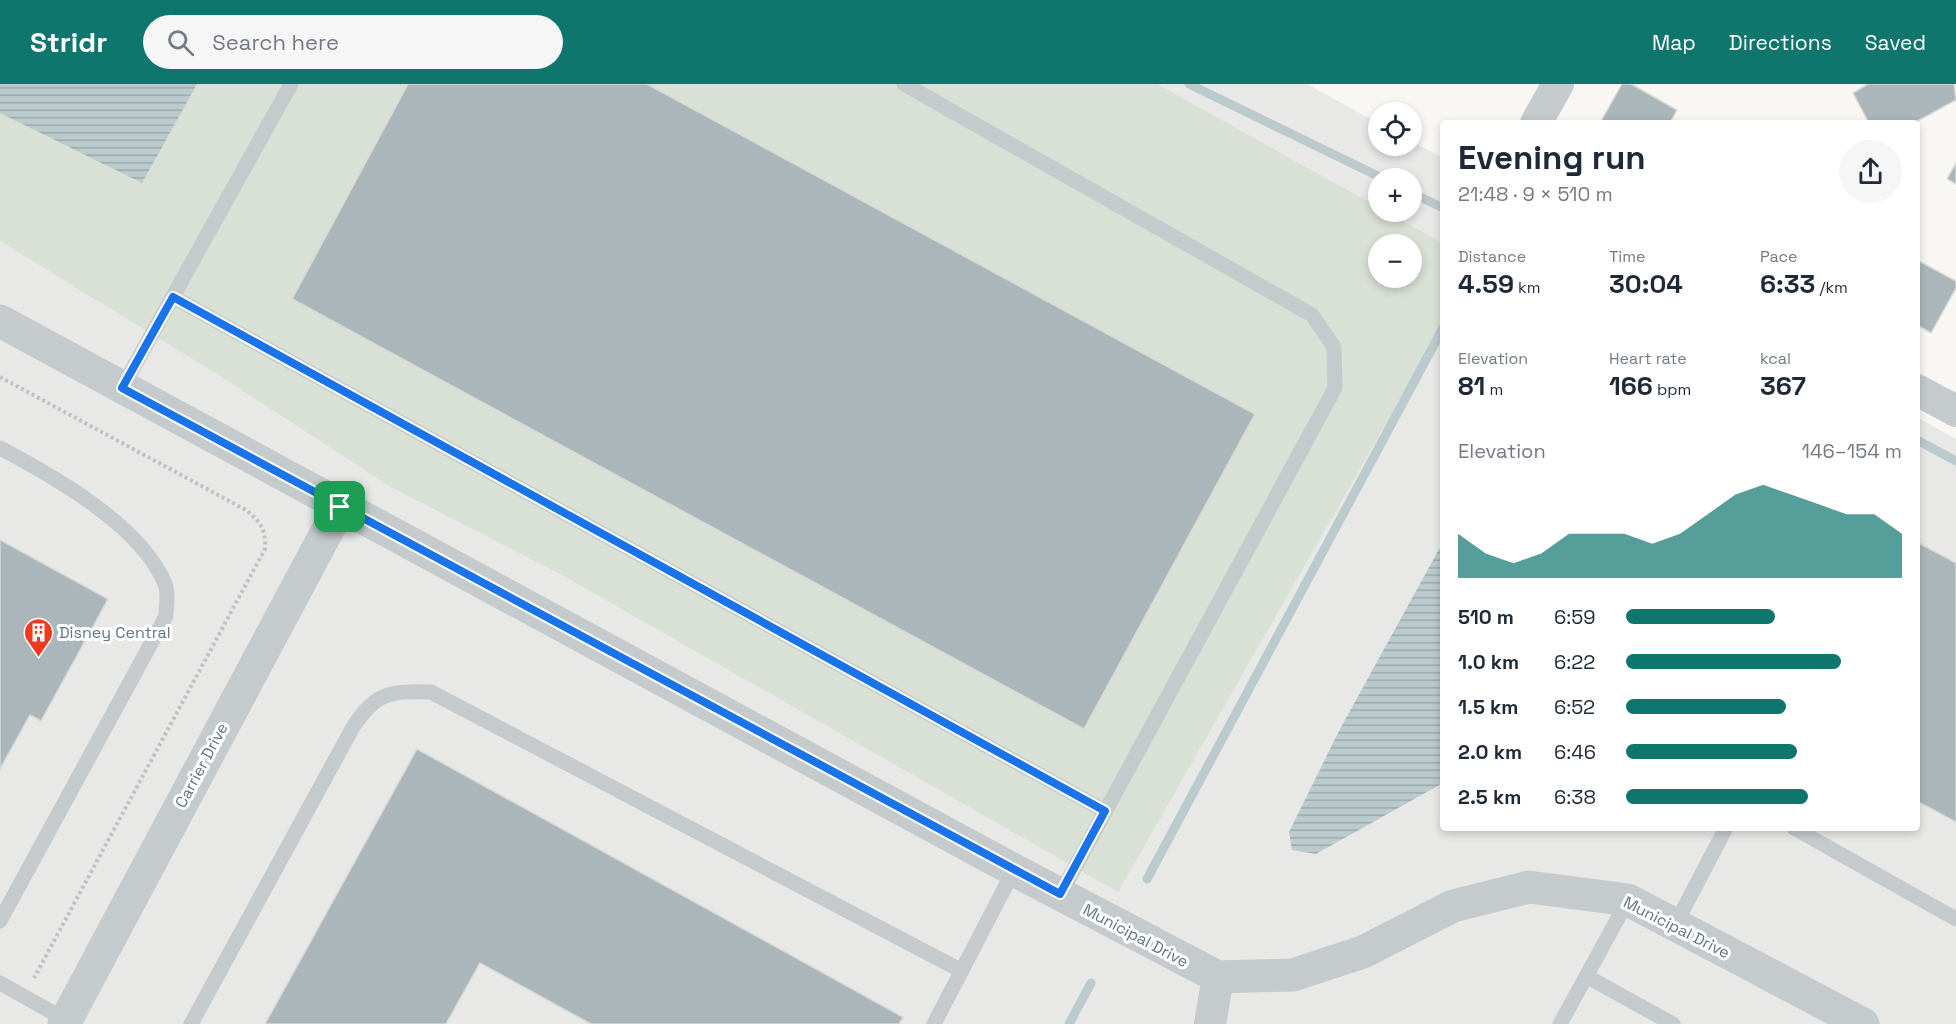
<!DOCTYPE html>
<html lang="en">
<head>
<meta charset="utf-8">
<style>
  body { margin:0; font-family:"Space Grotesk",sans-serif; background:#f6f6f7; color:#1f2937; height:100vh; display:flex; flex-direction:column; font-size:22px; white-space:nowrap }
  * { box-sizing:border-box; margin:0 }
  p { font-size:20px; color:#747a83 }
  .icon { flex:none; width:33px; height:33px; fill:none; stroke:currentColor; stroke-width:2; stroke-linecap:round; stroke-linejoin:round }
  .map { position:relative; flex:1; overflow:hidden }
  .sheet { position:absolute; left:1440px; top:36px; width:480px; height:711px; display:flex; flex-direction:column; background:#fff; border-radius:6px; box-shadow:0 3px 9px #0003 }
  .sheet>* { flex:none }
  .buttons { position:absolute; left:1368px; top:18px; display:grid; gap:12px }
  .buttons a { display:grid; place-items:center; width:54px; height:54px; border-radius:50%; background:#fff; box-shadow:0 3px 9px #0003; font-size:30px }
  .pin { position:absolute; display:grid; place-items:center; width:51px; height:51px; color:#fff; margin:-26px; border-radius:12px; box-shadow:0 3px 9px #0006 }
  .round { display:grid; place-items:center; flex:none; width:63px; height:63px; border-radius:32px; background:#f6f6f7 }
  .head { display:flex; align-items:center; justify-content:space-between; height:102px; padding:0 18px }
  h1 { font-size:33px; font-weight:700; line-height:45px }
  .figures { display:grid; grid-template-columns:repeat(3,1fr); gap:9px; height:102px; padding:6px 18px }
  .figures div { display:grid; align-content:center }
  .figures b { font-size:26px; font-weight:700 }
  .figures small { font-size:16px; font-weight:400 }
  .figures p { font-size:16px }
  .chart { height:168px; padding:12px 18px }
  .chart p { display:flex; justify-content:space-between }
  .chart svg { width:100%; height:108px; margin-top:6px; fill:#0f766e; opacity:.7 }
  ul { padding:0 18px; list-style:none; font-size:20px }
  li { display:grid; grid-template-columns:96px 72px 1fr; align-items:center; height:45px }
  li i { height:15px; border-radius:8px; background:#0f766e }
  header { display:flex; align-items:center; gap:36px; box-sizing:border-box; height:84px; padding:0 30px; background:#0f766e; color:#fff }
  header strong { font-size:28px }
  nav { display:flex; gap:33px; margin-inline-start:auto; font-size:21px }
  .search { width:420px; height:54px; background:#f6f6f7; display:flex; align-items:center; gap:15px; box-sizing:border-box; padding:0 21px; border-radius:33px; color:#747a83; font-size:22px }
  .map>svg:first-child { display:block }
  .built { fill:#e8e9e7; fill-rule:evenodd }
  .green { fill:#d9e0d5; fill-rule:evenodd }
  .water { fill:url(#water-rules) }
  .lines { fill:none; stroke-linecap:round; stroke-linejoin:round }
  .stream { stroke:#bbcacd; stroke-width:9 }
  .building { fill:#abb6ba; stroke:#d9d9d7; stroke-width:1.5 }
  .path { stroke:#bec2c3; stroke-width:4; stroke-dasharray:3 3; stroke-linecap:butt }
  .service { stroke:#c5cacd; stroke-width:15 }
  .minor { stroke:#c5cacd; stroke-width:32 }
  .tertiary { stroke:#c5cacd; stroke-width:33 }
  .route-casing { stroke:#fff; stroke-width:12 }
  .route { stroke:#1a73e8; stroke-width:8 }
  .labels { text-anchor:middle; stroke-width:6; stroke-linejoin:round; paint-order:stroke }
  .poi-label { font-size:16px; fill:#607682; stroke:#fff; text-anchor:start }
  .street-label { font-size:16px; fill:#607682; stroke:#fff }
</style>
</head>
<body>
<header>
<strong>Stridr</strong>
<div class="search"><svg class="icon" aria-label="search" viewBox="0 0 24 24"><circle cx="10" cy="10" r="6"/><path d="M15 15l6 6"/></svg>Search here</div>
<nav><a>Map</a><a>Directions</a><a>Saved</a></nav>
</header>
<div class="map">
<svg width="1956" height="940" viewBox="0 0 1956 940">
  <defs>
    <pattern id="water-rules" width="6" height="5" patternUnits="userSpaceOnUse" patternTransform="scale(1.5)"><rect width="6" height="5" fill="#bbcacd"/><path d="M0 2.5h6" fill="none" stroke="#9ba9ac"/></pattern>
  </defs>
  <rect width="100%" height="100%" fill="#f8f7f4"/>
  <path class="built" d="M 0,0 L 1307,0 L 1378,39 L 1378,62 L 1412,62 L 1412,57 L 1443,74 L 1443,744 L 1917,744 L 1917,333 L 1956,355 L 1956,940 L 0,940 ZM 1378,94 L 1412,94 L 1412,128 L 1378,128 ZM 1378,160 L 1412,160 L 1412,194 L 1378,194 Z"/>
  <path class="green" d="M 0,0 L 1157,0 L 1378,123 L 1378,128 L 1386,128 L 1443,159 L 1443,240 L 1118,808 L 562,491 L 389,402 L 222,293 L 0,157 ZM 1378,160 L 1412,160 L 1412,194 L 1378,194 Z"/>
  <path class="water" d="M 0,0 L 197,0 L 142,99 L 0,29 Z
    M 1443,458 L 1443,699 L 1316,770 L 1292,766 L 1289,748 L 1340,645 Z"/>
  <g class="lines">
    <path class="stream" d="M 1189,0 L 1382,94
      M 1412,109 L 1443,124
      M 1917,356 L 1956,377
      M 1147,795 L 1443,244
      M 1069,940 L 1091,899"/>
  </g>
  <path class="building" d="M 408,0 L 647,0 L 1255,330 L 1084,645 L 292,215 Z
    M 1622,0 L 1631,0 L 1677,26 L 1670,39 L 1600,39 Z
    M 1868,0 L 1954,0 L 1956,16 L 1914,39 L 1869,39 L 1853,9 Z
    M 1956,79 L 1956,100 L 1947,95 Z
    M 1917,176 L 1956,197 L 1956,204 L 1931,249 L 1917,241 Z
    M 0,456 L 108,515 L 41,637 L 30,631 L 0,685 Z
    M 1917,458 L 1956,479 L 1956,738 L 1917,717 Z
    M 417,665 L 903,933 L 899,940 L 591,940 L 480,879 L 446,940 L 265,940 Z"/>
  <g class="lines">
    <path class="path" d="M 0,293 L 246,426 C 261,438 266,446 265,465 L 34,894"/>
    <path class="service" d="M 904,0 L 1312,231 L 1334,263 L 1335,304 L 1060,811
      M 173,213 L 1105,727
      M 122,304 L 291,0
      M 0,364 C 53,392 142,442 165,500 C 169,509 166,523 166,532 L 0,837
      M 1794,744 L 1956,835
      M 1675,841 L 1726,744
      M 1586,892 L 1673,940
      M 0,899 L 66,936
      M 191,940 L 353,643 C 376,608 390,607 431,608 L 962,887
      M 934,940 L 1014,786
      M 1560,940 L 1628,816"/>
    <path class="minor" d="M 1536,39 L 1558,0
      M 1917,306 L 1956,327
      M 1210,940 L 1218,893"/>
    <path class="tertiary" d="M 0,237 L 1014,786 L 1218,893 L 1293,891 L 1363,868 L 1453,822 L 1529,803 L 1628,816 L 1863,940
      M 64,940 L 340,423"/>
  </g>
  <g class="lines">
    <defs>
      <path id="route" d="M 173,213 L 1105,727 L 1060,810 L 122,304 Z"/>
    </defs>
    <use href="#route" class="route-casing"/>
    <use href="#route" class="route"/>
  </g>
  <defs>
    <symbol id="building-pin" viewBox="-11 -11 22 30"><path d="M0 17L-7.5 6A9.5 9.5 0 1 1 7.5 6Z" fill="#f13a1b" stroke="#fff"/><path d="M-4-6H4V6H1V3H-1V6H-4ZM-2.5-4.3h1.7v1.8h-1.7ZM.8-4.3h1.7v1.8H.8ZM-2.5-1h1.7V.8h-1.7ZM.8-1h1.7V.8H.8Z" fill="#fff"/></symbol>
  </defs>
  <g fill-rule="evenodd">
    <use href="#building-pin" x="22" y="532" width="33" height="45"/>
  </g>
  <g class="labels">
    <g class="poi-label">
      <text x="59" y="554">Disney Central</text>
    </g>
    <g class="street-label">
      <text transform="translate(201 681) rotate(-62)" y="6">Carrier Drive</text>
      <text transform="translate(1677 843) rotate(27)" y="6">Municipal Drive</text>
      <text transform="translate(1136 851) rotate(28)" y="6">Municipal Drive</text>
    </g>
  </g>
</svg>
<div class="buttons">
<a><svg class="icon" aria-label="locate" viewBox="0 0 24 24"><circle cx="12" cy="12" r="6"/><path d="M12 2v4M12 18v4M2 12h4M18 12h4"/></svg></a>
<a>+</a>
<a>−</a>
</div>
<div class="pin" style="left:340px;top:423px;background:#1e9e55"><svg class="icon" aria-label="arrive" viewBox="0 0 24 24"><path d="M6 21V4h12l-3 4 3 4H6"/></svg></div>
<section class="sheet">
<div class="head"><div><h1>Evening run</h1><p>21:48 · 9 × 510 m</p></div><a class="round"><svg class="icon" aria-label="share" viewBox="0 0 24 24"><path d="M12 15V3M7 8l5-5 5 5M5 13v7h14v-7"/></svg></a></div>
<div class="figures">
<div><p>Distance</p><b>4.59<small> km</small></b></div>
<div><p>Time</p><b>30:04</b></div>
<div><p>Pace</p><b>6:33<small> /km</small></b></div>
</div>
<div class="figures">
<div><p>Elevation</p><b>81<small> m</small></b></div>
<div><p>Heart rate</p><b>166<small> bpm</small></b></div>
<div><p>kcal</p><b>367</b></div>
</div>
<div class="chart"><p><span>Elevation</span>146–154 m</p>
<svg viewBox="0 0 160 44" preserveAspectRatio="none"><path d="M0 44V26L10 34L20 38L30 34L40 26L50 26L60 26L70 30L80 26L90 18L100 10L110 6L120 10L130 14L140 18L150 18L160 26V44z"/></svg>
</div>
<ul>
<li><b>510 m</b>6:59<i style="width:54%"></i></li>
<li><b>1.0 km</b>6:22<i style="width:78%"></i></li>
<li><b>1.5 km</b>6:52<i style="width:58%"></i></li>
<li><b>2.0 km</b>6:46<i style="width:62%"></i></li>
<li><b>2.5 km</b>6:38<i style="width:66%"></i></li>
</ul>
</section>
</div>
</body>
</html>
